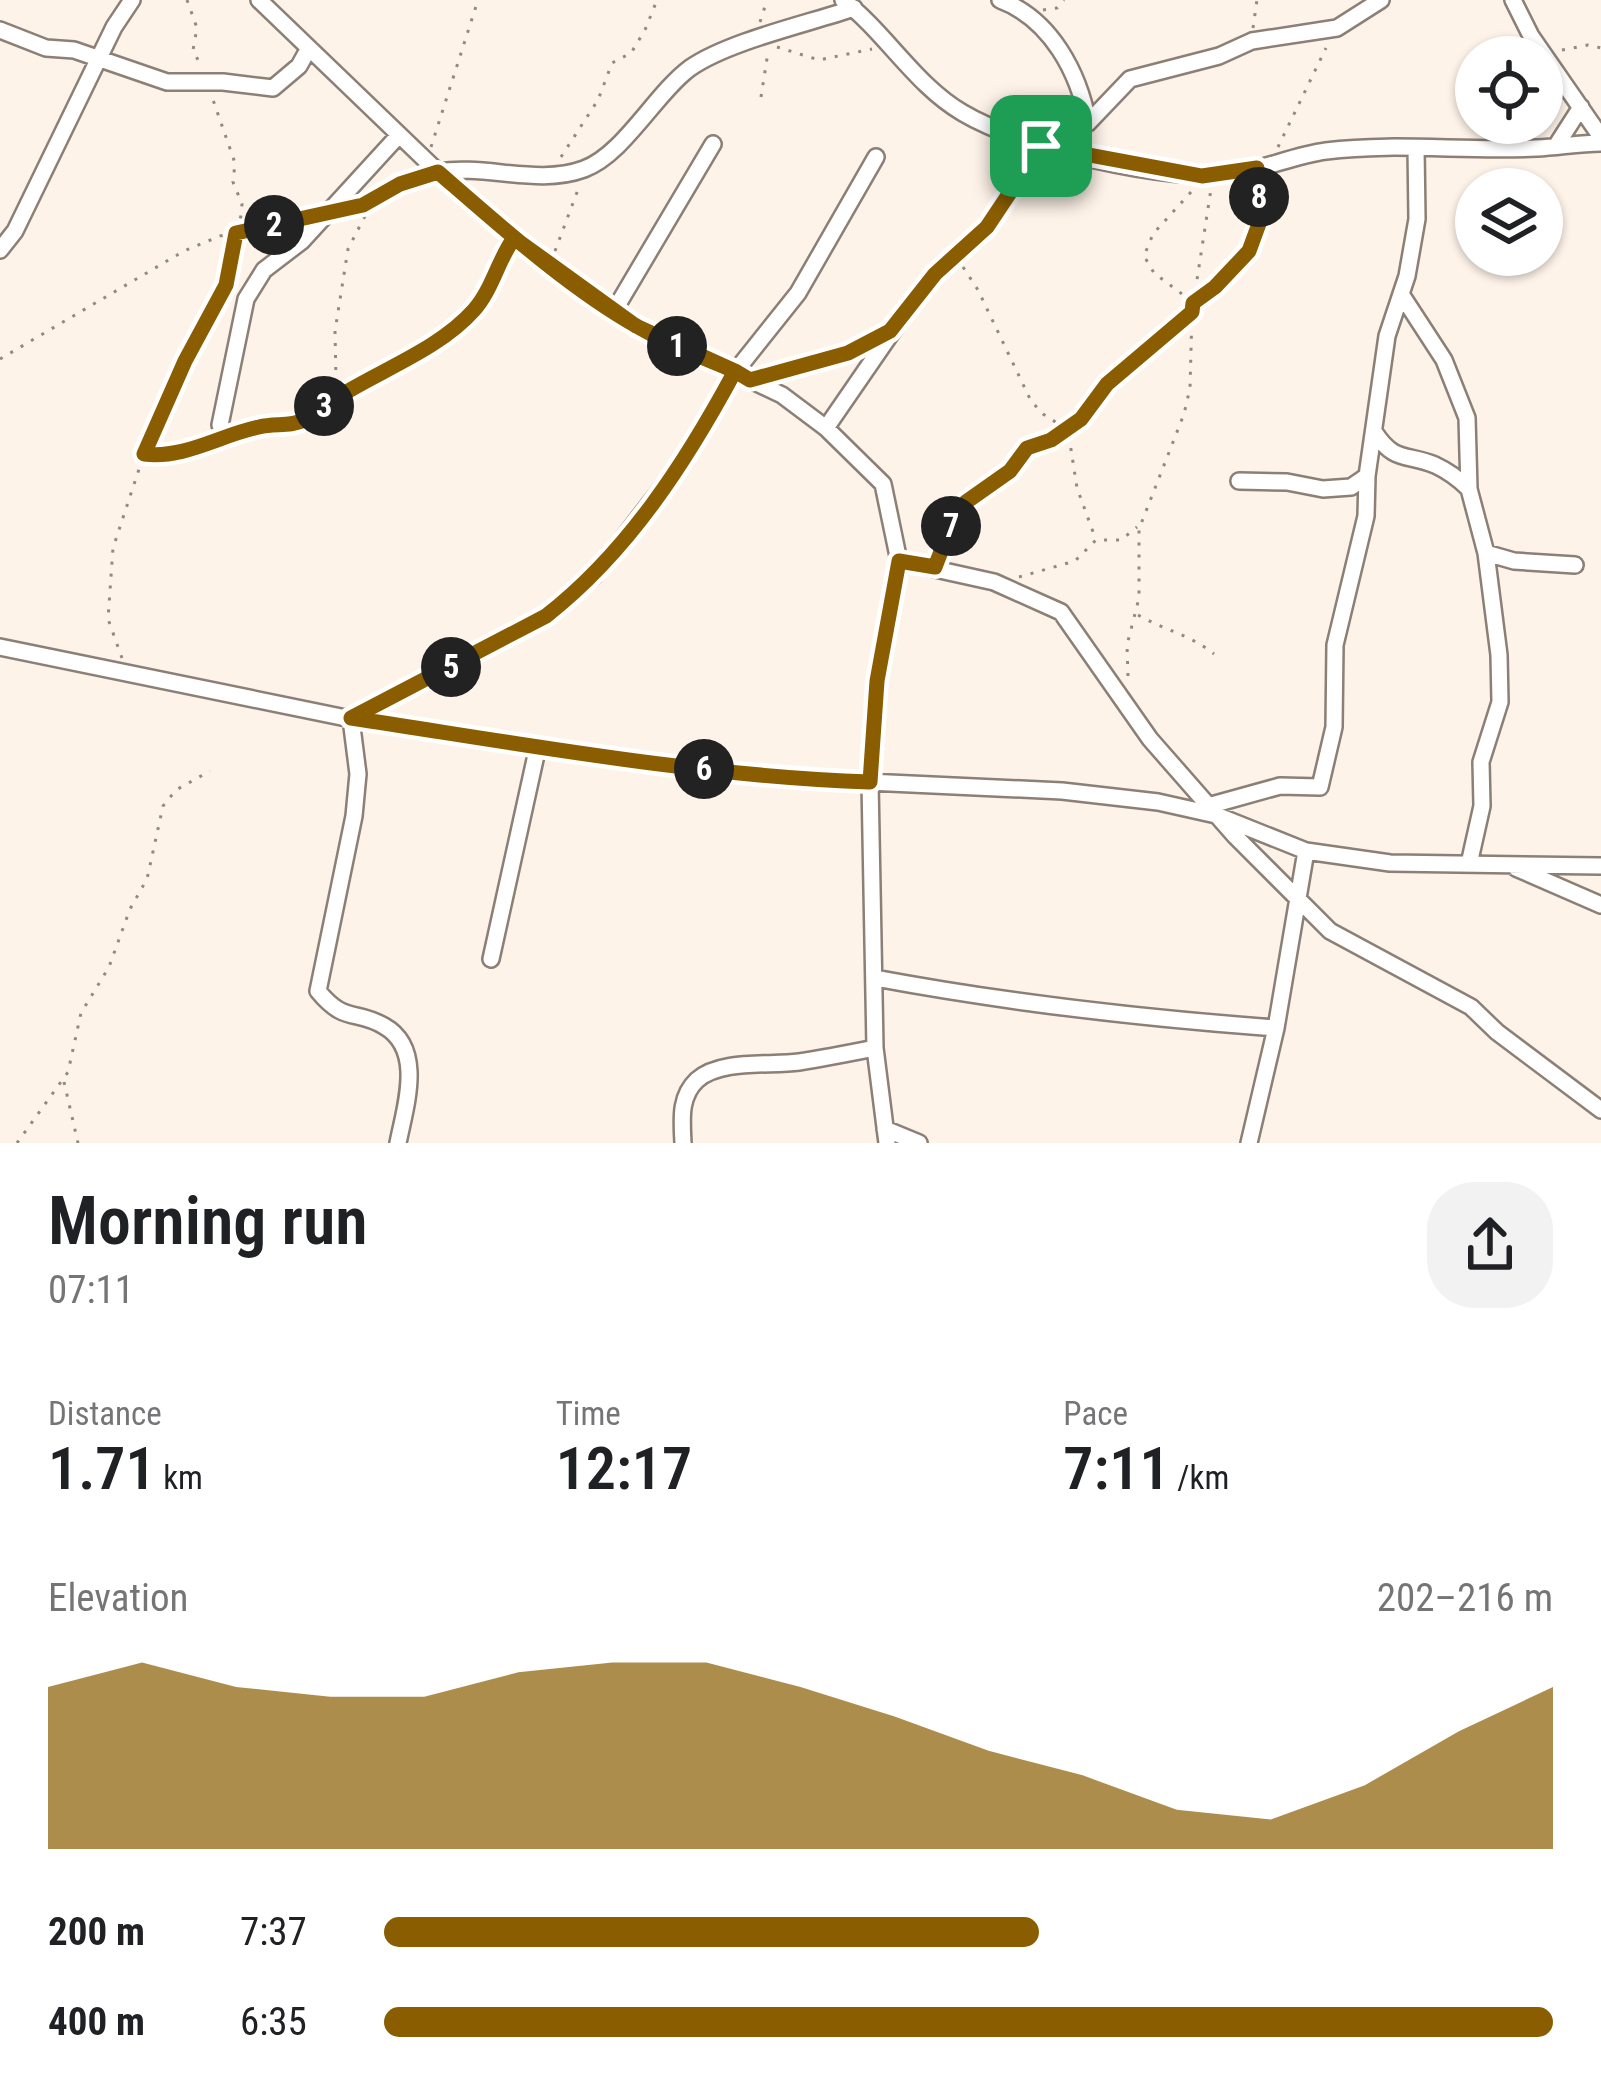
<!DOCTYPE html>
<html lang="en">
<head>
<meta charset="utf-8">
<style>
  body { margin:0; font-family:"Roboto Condensed",sans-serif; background:#f2f2f2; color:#202124; height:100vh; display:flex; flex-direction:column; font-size:45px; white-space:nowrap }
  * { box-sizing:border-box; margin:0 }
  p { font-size:39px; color:#757577 }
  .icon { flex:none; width:66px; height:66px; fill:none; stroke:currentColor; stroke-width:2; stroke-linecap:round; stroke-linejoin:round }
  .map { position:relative; height:1143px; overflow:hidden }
  .drawer { display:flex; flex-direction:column; background:#fff; flex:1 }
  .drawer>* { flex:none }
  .fabs { position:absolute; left:1455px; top:36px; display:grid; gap:24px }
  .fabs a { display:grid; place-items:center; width:108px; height:108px; border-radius:50%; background:#fff; box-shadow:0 3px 9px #0004; font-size:60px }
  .pin { position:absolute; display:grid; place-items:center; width:102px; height:102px; color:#fff; margin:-51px; border-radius:24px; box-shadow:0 6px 18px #0006 }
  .km { position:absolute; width:60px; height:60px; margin:-30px; border-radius:50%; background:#222; color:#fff; font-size:33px; line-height:60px; text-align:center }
  .round { display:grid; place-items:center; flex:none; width:126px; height:126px; border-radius:48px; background:#f2f2f2 }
  .overview { display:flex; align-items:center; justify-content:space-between; height:204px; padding:0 48px }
  h1 { font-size:66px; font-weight:600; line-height:90px }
  .figures { display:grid; grid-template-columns:repeat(3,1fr); gap:18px; height:204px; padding:12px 48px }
  .figures div { display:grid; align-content:center }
  .figures b { font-size:60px; font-weight:600 }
  .figures small { font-size:33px; font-weight:400 }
  .figures p { font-size:33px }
  .chart { height:336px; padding:24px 48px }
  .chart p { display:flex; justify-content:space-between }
  .chart svg { width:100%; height:216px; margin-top:12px; fill:#8a5e00; opacity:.7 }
  ul { padding:0 48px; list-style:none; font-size:39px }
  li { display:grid; grid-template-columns:192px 144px 1fr; align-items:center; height:90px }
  li i { height:30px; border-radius:15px; background:#8a5e00 }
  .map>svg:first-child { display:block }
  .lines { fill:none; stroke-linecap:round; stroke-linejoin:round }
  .minor-casing { stroke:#8c7f75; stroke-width:20 }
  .path { stroke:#918982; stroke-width:3; stroke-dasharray:3 9; stroke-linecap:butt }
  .minor { stroke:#fff; stroke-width:15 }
  .route-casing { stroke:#fff; stroke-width:24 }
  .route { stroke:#8a5e00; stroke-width:15 }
</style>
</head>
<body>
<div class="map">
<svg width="1601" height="1143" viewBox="0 0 1601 1143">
  <rect width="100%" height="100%" fill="#fef3e9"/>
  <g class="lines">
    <defs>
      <path id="minor" d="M 259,0 L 438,172 L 513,238 L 636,326 L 782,395 L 826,428 L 883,484 L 899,561 L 877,681 L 870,782 L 875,1048 L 887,1143
        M 843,0 C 886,33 915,85 963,113 C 1022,148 1169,184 1237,173 C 1267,168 1296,155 1326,151 C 1396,142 1467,152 1537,148 C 1559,147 1579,143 1601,143
        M 1000,0 C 1051,19 1079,73 1088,123
        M 1513,0 L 1531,36 L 1601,137
        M 0,30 L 46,48 L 74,50 L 167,82 L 223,82 L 273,88 L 299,66 L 309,48
        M 1556,146 L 1581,107
        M 438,172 C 485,164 538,186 584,169 C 624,154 655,94 690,68 C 729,41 807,24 854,8
        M 0,250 L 15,231 L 114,27 L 132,0
        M 1401,294 L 1444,360 L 1467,418 L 1469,489
        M 614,311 L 713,144
        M 750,380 L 848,353 L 887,333
        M 220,425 L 246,299 L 264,270 L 302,241 L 399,135
        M 826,428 L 910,306 L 935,274 L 987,227 L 1041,146 L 1088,123 L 1130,79 L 1219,56 L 1252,41 L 1337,28 L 1381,0
        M 1375,433 C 1395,463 1406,453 1435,465 C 1448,471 1459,479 1469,489 L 1486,553 L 1499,655 L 1500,702 L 1481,762 L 1482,806 L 1469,864
        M 1239,481 L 1287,482 L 1323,489 L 1351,487 L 1367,476
        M 1486,553 L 1514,561 L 1575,565
        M 899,561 L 994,582 L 1061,612 L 1150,739 L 1235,836 L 1330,931 L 1471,1007 L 1497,1032 L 1601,1110
        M 0,647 L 351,719 L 633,761 L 804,779 L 1062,791 L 1158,802 L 1216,815 L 1306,851 L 1390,863 L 1601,866
        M 353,717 L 546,617 L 594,576 L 682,462 L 735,372 L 798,293 L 876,157
        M 351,719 L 358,774 L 354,816 L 318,991 C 345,1024 355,1009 384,1026 C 425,1049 405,1107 398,1143
        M 1208,806 L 1280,786 L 1320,787 L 1334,727 L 1335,645 L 1366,516 L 1367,476 L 1387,336 L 1407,276 L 1417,219 L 1416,148
        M 1516,868 L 1601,905
        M 491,959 L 538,746
        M 875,978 C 1009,1003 1140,1018 1276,1028
        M 885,1129 L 919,1143
        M 683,1143 C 682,1120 679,1097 697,1080 C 721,1059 769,1066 799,1062 C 825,1058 850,1053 875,1048
        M 1249,1143 L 1276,1028 L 1306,851"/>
    </defs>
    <use href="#minor" class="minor-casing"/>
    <path class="path" d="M 187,0 L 197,28 L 193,50 L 201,66
      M 1043,10 L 1057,8 L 1064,0
      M 760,22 L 767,0
      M 1253,28 L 1257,0
      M 777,47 L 819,60 L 872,49
      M 1562,50 L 1588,45 L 1601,48
      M 761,97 L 768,52
      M 431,147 L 478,0
      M 1278,147 L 1326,48
      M 561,157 L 598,100 L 612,63 L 631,53 L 645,30 L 657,0
      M 1191,192 L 1153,234 L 1144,256 L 1154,273 L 1194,303 C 1245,266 1261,248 1258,184
      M 356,207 L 418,178
      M 555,251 L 579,187
      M 963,267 L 978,290 L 1031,401 L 1043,414 L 1068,430 L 1077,488 L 1096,540
      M 0,359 L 184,251 L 220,236 L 300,220
      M 326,404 L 336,380 L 335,331 L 348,249 L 365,216 L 364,206
      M 233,436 L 263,426 L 300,422 L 419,352 L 478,307 L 504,251
      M 146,454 L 165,455 L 218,442
      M 940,554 L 954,517 L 974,494 L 1010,471 L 1027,448 L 1051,440 L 1081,419 L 1107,384 L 1190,313
      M 1019,577 L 1075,561 L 1096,540 L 1121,540 L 1137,527
      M 1138,615 C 1164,630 1191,635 1214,654
      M 122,658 L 108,619 L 113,548 L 144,454 L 185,361 L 227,285 L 241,215 L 242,204 L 233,182 L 235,163 L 212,97
      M 1128,676 L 1127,645 L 1139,598 L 1139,529 L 1184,414 L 1190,388 L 1192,312 L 1211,189
      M 64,1082 L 78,1143
      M 17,1143 L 68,1072 L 81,1013 L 109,967 L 130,909 L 147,879 L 163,806 L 176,790 L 210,771"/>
    <use href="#minor" class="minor"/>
  </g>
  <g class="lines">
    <defs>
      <path id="route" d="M 1041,146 L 987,227 L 935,274 L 890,331 L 848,353 L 750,380 L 735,371 C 703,358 670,345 640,328 C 570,289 499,225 438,172 L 400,184 L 363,205 L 236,233 L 226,285 L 185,361 L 144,454 C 185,459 220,435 259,427 C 275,423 290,427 304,420 C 320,413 335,399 350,390 C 391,366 442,346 474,310 C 492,290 498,260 514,238 L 636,326 L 735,371 C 686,462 628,552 546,616 L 351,718 C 523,744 696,776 870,782 L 877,681 L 899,561 L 935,567 L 954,518 L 966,502 L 1010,471 L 1027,448 L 1051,440 L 1081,419 L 1107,384 L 1192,312 L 1193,303 L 1215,287 L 1249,251 L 1260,221 L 1257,168 L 1202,176 L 1041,146"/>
    </defs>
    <use href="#route" class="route-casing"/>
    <use href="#route" class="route"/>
  </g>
</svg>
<div class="fabs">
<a><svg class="icon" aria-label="locate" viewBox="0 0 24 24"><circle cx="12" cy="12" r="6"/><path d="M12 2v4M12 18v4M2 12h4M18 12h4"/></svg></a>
<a><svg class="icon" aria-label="layers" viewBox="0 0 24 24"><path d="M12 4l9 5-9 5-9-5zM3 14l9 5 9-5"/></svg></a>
</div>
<div class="pin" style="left:1041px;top:146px;background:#1e9e55"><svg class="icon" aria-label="arrive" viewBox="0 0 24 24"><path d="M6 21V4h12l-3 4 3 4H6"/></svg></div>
<b class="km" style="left:677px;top:346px">1</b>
<b class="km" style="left:274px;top:225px">2</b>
<b class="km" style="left:324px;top:406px">3</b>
<b class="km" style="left:451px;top:667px">5</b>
<b class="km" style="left:704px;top:769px">6</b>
<b class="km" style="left:951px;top:526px">7</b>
<b class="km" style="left:1259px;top:197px">8</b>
</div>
<section class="drawer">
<div class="overview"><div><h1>Morning run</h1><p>07:11</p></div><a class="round"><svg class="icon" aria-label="share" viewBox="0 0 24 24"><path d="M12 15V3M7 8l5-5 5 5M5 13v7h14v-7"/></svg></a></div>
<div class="figures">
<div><p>Distance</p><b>1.71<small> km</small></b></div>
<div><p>Time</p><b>12:17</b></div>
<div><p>Pace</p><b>7:11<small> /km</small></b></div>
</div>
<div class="chart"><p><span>Elevation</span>202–216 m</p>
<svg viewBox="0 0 160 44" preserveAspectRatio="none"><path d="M0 44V11L10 6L20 11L30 13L40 13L50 8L60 6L70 6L80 11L90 17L100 24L110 29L120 36L130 38L140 31L150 20L160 11V44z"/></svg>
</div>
<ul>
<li><b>200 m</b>7:37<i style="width:56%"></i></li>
<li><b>400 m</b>6:35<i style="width:100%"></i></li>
</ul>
</section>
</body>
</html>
